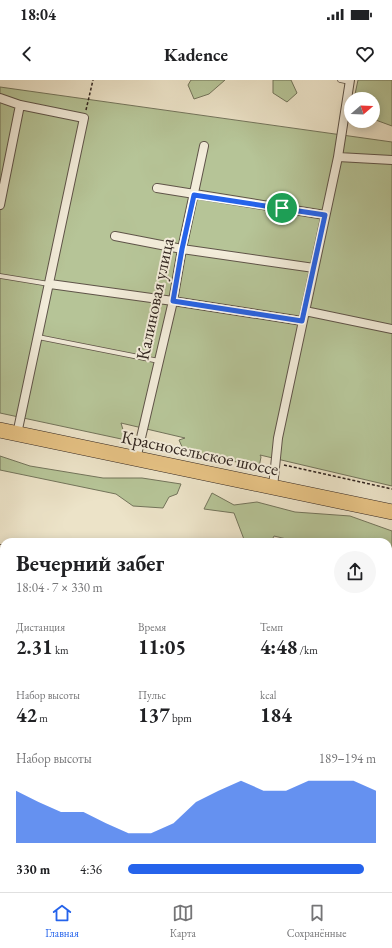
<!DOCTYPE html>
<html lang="ru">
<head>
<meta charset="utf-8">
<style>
  body { margin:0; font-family:"EB Garamond",serif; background:#f6f6f6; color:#202124; height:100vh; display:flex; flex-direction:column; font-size:15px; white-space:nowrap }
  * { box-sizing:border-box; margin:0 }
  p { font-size:13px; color:#757577 }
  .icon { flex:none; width:22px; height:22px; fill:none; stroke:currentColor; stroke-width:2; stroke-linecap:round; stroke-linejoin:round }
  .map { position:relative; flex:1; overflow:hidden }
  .panel { position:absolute; left:0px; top:458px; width:392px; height:354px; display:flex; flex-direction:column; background:#fff; border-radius:12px 12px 0 0; box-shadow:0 2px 10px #0003 }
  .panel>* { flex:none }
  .needle { width:26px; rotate:71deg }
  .buttons { position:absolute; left:344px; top:12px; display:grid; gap:8px }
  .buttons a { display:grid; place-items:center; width:36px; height:36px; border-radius:50%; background:#fff; box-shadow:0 2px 10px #0003; font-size:20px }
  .pin { position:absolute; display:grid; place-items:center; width:34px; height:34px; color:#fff; margin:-17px; border:2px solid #fff; border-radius:50%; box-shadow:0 1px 4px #0007 }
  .round { display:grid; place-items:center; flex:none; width:42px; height:42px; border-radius:21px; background:#f6f6f6 }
  .summary { display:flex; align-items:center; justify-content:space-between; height:68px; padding:0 16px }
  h1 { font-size:22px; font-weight:700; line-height:30px }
  .figures { display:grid; grid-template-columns:repeat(3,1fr); gap:6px; height:68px; padding:4px 16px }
  .figures div { display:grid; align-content:center }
  .figures b { font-size:20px; font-weight:700 }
  .figures small { font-size:11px; font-weight:400 }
  .figures p { font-size:11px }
  .chart { height:112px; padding:8px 16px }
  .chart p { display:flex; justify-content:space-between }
  .chart svg { width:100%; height:72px; margin-top:4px; fill:#2563eb; opacity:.7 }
  ul { padding:0 16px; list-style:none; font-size:13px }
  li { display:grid; grid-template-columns:64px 48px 1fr; align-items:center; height:30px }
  li i { height:10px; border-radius:5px; background:#2563eb }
  .status { display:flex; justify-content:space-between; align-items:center; height:28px; padding:0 20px; background:#fff; direction:ltr }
  .status svg { height:11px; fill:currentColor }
  header { display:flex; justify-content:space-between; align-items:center; height:52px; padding:0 16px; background:#fff; font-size:18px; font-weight:700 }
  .menu { display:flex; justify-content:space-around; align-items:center; height:56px; border-top:1px solid #e0e0e0; background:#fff; font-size:11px; color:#757577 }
  .menu a { display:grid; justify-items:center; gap:2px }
  .menu .on { color:#2563eb }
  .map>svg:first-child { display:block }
  .green { fill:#b6c497; stroke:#73745b }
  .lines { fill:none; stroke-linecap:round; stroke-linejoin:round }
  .lane-casing { stroke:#5f5449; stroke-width:5.5 }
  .street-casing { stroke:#5f5449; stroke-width:10 }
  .highway-casing { stroke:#30241f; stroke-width:16 }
  .path { stroke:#30241f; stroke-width:1.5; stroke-dasharray:3 2; stroke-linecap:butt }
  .lane { stroke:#f3eddb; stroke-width:4 }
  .street { stroke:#f3eddb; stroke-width:8 }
  .highway { stroke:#e6c284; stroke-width:15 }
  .route-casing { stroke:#fff; stroke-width:8 }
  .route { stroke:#2563eb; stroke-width:5 }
  .labels { text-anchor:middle; stroke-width:4; stroke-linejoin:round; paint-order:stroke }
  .street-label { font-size:18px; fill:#30241f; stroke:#f3eddb }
</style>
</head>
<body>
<div class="status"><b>18:04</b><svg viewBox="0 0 49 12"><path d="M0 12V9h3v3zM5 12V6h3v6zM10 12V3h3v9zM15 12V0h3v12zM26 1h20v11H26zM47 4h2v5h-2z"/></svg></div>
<header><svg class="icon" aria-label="back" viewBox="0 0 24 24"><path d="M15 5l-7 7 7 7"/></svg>Kadence<svg class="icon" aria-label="heart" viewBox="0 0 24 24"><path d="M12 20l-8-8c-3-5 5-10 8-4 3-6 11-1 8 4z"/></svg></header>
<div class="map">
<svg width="392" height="812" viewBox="0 0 392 812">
  <rect width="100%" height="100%" fill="#ece3c8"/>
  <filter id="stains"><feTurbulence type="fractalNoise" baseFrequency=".005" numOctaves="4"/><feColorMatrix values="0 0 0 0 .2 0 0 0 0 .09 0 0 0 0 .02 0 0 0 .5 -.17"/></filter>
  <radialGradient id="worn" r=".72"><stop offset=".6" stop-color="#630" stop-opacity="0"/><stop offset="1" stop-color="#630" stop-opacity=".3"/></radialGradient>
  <path class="green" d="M 191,0 L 225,0 L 209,14 L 194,19 L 188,5 Z
    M 273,0 L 291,0 L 297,13 L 287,22 L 273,13 Z
    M 358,0 L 392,0 L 392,46 L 373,39 L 373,19 L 354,19 Z
    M 0,7 L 392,62 L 392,406 L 260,375 L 261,377 L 259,387 L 196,373 L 183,369 L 179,360 L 185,358 L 121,343 L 126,360 L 0,333 Z
    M 0,376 L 30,386 L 103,398 L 142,398 L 181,404 L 177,414 L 169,417 L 163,428 L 133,426 L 116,414 L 0,390 Z
    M 212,413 L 234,425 L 257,422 L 295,432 L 350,436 L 392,451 L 392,477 L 388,483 L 388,462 L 299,462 L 274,456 L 271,462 L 245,462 L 234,433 L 204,429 Z"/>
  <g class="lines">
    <defs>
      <path id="lane" d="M 340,0 L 350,2
        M 0,196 L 49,204
        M 38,257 L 159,281"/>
      <path id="street" d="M 0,18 L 20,25 L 84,38 L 17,354
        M 338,77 L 392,80
        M 157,108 L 325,135
        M 0,125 L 20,25
        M 115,156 L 182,169 L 314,188
        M 50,204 L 173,221 L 302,241
        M 305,231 L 392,249
        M 136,379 L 173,221 L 182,169 L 204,66
        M 273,407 L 278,358 L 338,77 L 350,0
        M 0,469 L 4,470
        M 388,555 L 392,536
        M 388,591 L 392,592
        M 0,598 L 4,600
        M 388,730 L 392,732
        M 0,764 L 4,766
        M 77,808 L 84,812
        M 215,812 L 217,808
        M 317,812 L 318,808"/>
      <path id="highway" d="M 0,350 L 392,432"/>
    </defs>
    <use href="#lane" class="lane-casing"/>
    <use href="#street" class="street-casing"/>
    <use href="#highway" class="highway-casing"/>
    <path class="path" d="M 86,30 L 93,0
      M 284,385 L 392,409
      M 0,789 L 4,782"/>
    <use href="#lane" class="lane"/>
    <use href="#street" class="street"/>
    <use href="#highway" class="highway"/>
  </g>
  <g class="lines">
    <defs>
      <path id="route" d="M 194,115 L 325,135 L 302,241 L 173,221 L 182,169 Z"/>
    </defs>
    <use href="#route" class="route-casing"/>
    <use href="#route" class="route"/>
  </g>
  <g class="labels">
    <g class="street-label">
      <text transform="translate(155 219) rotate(-78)" y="6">Калиновая улица</text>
      <text transform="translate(200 373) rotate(12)" y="6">Красносельское шоссе</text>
    </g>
  </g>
  <rect width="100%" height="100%" filter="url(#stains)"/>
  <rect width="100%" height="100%" fill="url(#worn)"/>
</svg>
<div class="buttons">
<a><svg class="needle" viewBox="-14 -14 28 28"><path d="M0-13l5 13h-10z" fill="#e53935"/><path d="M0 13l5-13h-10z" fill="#757577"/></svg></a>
</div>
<div class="pin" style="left:282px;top:128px;background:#1e9e55"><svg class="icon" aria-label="arrive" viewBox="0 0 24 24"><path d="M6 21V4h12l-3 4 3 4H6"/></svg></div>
<section class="panel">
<div class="summary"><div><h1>Вечерний забег</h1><p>18:04 · 7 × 330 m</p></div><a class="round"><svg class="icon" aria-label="share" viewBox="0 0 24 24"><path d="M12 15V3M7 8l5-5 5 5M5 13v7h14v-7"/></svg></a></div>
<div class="figures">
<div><p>Дистанция</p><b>2.31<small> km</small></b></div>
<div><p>Время</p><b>11:05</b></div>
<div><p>Темп</p><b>4:48<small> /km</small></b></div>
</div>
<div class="figures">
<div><p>Набор высоты</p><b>42<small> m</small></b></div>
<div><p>Пульс</p><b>137<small> bpm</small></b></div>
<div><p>kcal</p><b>184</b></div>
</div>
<div class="chart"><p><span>Набор высоты</span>189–194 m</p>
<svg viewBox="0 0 160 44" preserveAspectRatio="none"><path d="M0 44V12L10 19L20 25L30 25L40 32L50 38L60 38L70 32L80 19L90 12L100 6L110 12L120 12L130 6L140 6L150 6L160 12V44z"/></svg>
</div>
<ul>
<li><b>330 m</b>4:36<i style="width:95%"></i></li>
</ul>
</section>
</div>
<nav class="menu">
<a class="on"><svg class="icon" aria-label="home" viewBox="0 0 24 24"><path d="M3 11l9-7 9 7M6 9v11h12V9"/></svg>Главная</a>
<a><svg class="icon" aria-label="map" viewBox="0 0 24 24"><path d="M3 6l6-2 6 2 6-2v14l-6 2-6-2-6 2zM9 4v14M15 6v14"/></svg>Карта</a>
<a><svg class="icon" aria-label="saved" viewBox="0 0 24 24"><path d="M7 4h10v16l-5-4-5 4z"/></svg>Сохранённые</a>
</nav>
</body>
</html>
